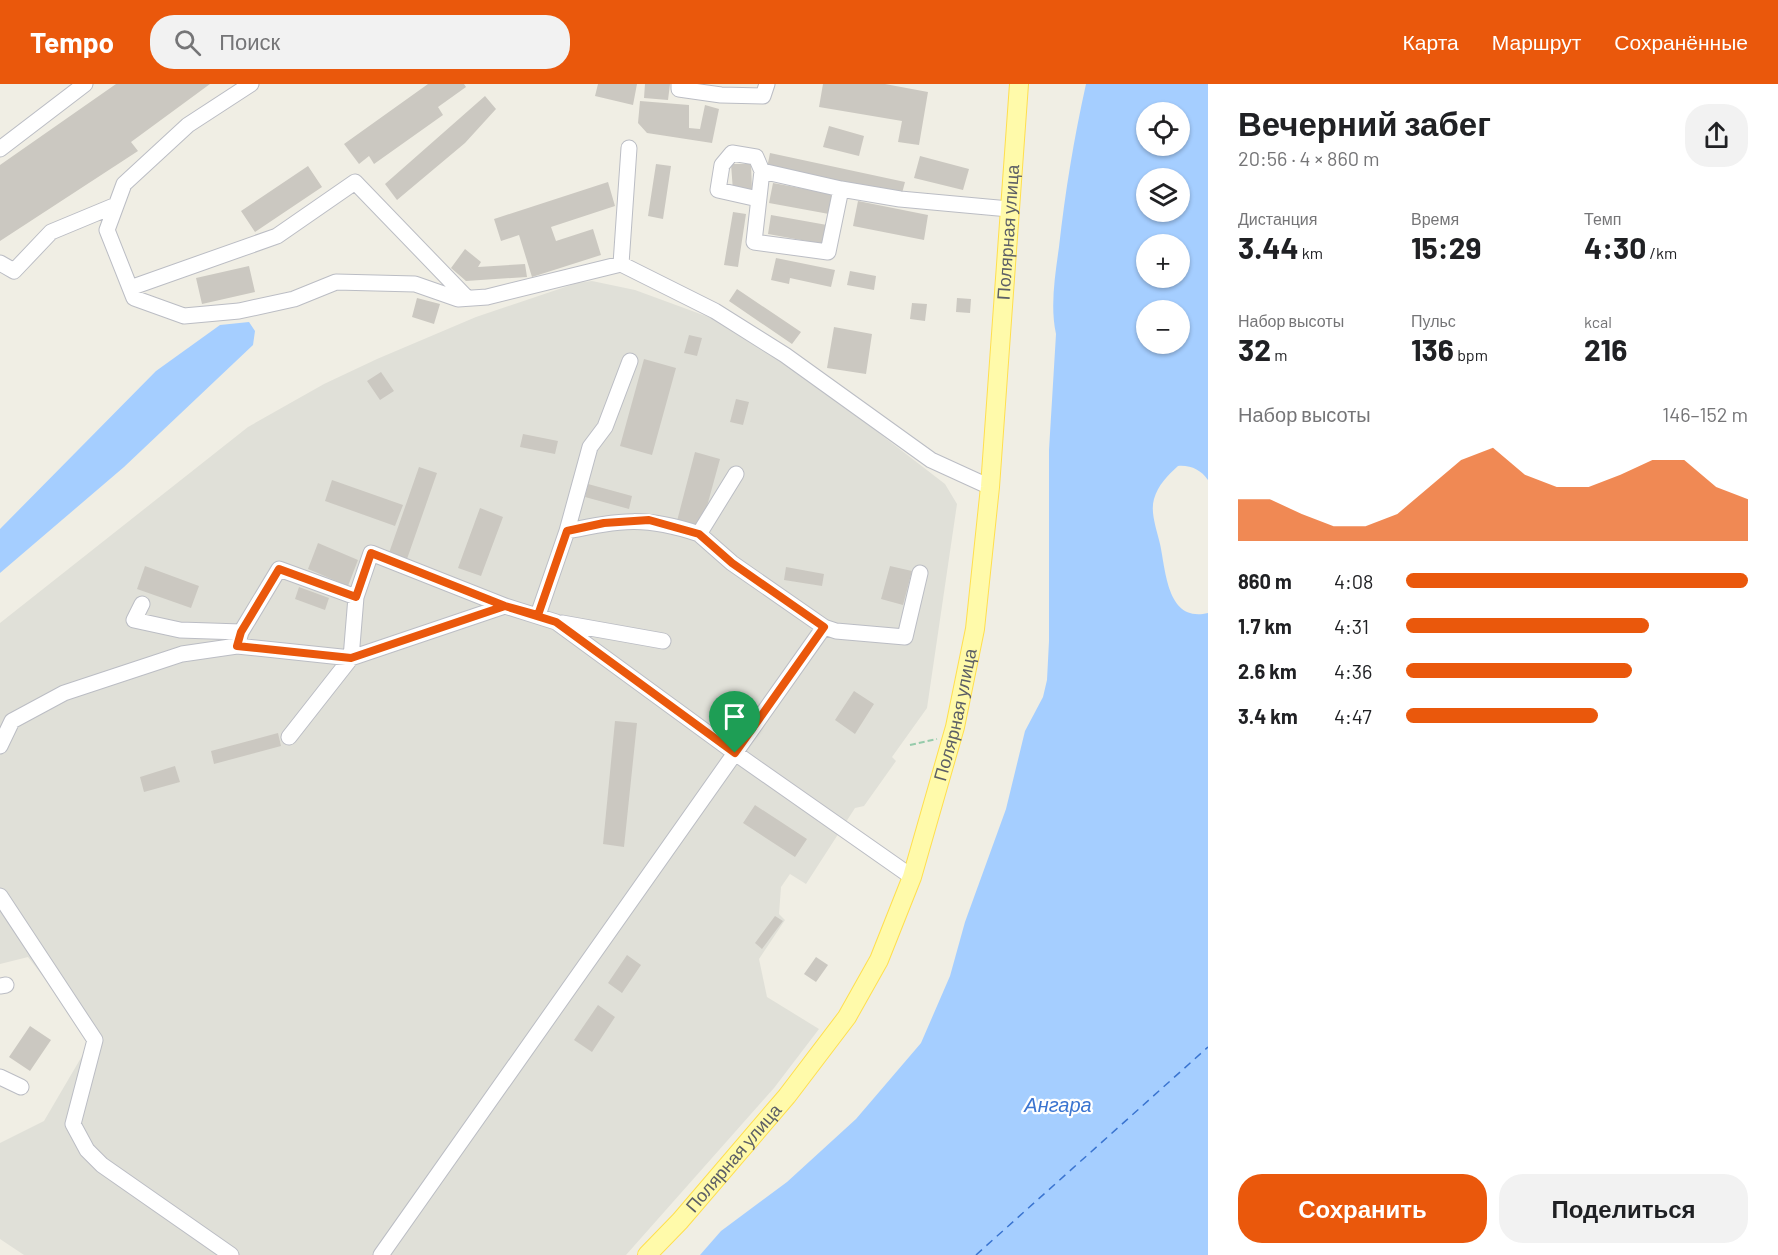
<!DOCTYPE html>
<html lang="ru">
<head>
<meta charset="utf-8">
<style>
  body { margin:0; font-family:Barlow,sans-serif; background:#f2f2f2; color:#202124; height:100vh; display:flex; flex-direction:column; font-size:22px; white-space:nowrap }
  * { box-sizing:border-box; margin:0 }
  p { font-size:20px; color:#757577 }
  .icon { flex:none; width:33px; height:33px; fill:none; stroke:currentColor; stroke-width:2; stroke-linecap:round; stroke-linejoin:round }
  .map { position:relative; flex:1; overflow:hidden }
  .drawer { display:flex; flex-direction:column; background:#fff; width:570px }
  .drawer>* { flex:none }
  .controls { position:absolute; left:1136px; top:18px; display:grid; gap:12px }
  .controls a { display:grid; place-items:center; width:54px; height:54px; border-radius:50%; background:#fff; box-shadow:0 2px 4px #0004; font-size:30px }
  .pin { position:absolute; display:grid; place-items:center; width:51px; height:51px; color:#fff; margin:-62px -26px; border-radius:50% 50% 50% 0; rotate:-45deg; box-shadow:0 0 6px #0007 }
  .pin .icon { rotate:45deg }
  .round { display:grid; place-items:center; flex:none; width:63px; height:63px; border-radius:24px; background:#f2f2f2 }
  .head { display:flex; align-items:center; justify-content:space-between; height:102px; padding:0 30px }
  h1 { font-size:33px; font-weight:700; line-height:45px }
  .metrics { display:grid; grid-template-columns:repeat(3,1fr); gap:9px; height:102px; padding:6px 30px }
  .metrics div { display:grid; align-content:center }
  .metrics b { font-size:30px; font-weight:700 }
  .metrics small { font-size:16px; font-weight:400 }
  .metrics p { font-size:16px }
  .chart { height:168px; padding:12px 30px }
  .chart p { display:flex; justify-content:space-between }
  .chart svg { width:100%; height:108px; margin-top:6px; fill:#ea580c; opacity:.7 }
  .cta { display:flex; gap:12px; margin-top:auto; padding:12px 30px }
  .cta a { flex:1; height:69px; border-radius:24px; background:#ea580c; color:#fff; font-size:24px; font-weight:700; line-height:69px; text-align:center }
  .cta a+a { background:#f2f2f2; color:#202124 }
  ul { padding:0 30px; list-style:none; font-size:20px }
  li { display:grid; grid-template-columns:96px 72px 1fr; align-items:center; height:45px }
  li i { height:15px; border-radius:8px; background:#ea580c }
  header { display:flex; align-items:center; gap:36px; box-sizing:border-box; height:84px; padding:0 30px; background:#ea580c; color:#fff }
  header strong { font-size:28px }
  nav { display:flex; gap:33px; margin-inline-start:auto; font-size:21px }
  .search { width:420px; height:54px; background:#f2f2f2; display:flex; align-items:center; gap:15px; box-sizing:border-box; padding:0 21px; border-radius:24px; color:#757577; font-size:22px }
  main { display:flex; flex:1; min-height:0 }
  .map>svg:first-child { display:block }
  .industrial { fill:#e0e0d8 }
  .water { fill:#a5ceff; fill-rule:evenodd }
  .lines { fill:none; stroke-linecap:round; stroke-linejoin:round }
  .ferry { stroke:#3a74d0; stroke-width:1.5; stroke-dasharray:8 6; stroke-linecap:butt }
  .building { fill:#cbc8c1 }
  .minor-casing { stroke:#bbbdc4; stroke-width:17 }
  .major-casing { stroke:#ffdf4e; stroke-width:20 }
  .path { stroke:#96cbab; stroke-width:2; stroke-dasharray:6 3; stroke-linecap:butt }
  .minor { stroke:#fff; stroke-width:15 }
  .major { stroke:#fffaaa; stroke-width:18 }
  .route-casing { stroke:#fff; stroke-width:12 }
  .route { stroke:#ea580c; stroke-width:8 }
  .labels { text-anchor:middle; stroke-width:4.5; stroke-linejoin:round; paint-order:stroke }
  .street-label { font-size:18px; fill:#5c5f66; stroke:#fff }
  .water-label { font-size:20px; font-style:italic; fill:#3a74d0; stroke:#fff }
</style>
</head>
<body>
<header>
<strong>Tempo</strong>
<div class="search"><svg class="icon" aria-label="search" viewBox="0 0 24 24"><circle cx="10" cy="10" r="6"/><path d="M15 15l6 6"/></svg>Поиск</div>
<nav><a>Карта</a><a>Маршрут</a><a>Сохранённые</a></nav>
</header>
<main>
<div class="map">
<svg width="1208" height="1171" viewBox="0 0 1208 1171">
  <rect width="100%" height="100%" fill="#f0eee4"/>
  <path class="industrial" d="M 592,197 L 635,206 L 714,235 L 780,277 L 849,326 L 945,400 L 957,420 L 927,624 L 892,673 L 896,677 L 864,722 L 855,724 L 806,800 L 790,790 L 781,803 L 779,830 L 785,836 L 759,875 L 767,913 L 819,945 L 774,1004 L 626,1171 L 24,1171 L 0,1155 L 0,1059 L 44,1037 L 92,955 L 28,873 L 0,880 L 0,539 L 248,343 L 324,300 L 377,275 L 476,233 L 577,199 Z"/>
  <path class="water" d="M 1086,0 L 1208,0 L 1208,396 C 1201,386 1191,381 1178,382 C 1168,391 1158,401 1154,415 C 1150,429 1157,446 1160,460 C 1166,487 1167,539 1208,529 L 1208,1171 L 700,1171 L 721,1147 L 787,1098 L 856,1035 L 921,959 L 950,892 L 965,838 L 1006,725 L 1025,647 L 1043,613 L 1047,596 L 1049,557 L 1049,366 L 1056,250 C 1050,222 1055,192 1059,163 C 1065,108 1074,54 1086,0 ZM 1146,28 L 1179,28 L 1179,62 L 1146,62 ZM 1146,94 L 1179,94 L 1179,128 L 1146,128 ZM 1146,160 L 1179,160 L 1179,194 L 1146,194 ZM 1146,226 L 1179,226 L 1179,260 L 1146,260 Z
    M 249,238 L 255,247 L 253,261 L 124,383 L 0,489 L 0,445 L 156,287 L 220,241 Z"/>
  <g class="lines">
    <path class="ferry" d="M 976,1171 L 1208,963"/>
  </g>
  <path class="building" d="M 116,0 L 210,0 L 131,58 L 138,67 L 0,157 L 0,81 Z
    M 428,0 L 464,0 L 466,3 L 438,23 L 443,31 L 374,80 L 369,72 L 359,80 L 344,60 Z
    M 598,0 L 637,0 L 633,21 L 595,12 Z
    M 645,0 L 670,0 L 668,16 L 644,14 Z
    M 823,0 L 885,0 L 928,8 L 919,61 L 898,58 L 902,37 L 819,23 Z
    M 485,12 L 496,25 L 465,59 L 397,116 L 385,100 Z
    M 640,17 L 689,21 L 689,44 L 700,45 L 705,21 L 719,25 L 712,59 L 647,49 L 638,39 Z
    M 829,42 L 864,52 L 859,72 L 823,63 Z
    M 770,69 L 905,98 L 901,113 L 767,84 Z
    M 920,72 L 969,85 L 963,106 L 914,94 Z
    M 656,80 L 671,82 L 663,135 L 648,132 Z
    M 731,80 L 751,80 L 752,106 L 733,107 Z
    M 308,82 L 322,103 L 255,148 L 241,127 Z
    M 608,98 L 615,122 L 551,143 L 556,157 L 593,145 L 601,171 L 532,193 L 519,151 L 501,157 L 494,135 Z
    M 773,99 L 832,110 L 829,130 L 769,119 Z
    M 858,117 L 928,131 L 924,156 L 853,142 Z
    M 733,128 L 746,130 L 738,183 L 724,181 Z
    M 771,131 L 827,141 L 823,160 L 768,150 Z
    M 465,165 L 481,178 L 478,183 L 525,180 L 527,193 L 466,197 L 451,184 Z
    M 776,174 L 835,186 L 831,203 L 790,194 L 789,200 L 771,196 Z
    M 249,182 L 255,208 L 202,220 L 196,194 Z
    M 850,187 L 876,192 L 874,206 L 847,201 Z
    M 737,205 L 801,248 L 792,260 L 729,217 Z
    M 417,214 L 440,220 L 434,240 L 412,233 Z
    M 957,214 L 971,215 L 970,229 L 956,228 Z
    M 912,219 L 927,220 L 925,237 L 910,235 Z
    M 834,243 L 872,250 L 866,290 L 827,284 Z
    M 689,251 L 702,254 L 697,272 L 684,269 Z
    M 644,275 L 676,284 L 652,371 L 620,362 Z
    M 381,288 L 394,307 L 380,316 L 367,297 Z
    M 736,315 L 749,318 L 743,341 L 730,338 Z
    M 523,350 L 558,357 L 555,370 L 520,363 Z
    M 695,368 L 720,375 L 701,444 L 677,437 Z
    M 419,383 L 437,389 L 407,475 L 389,469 Z
    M 332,396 L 403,421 L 395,442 L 325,417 Z
    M 588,400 L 632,412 L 629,425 L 585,413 Z
    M 480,424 L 503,433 L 481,492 L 458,484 Z
    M 318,459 L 358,476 L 348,502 L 308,485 Z
    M 145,482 L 199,502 L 191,524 L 137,505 Z
    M 890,482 L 912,487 L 903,521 L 881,515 Z
    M 786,483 L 824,490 L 822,502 L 784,496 Z
    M 299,503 L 329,514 L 325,526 L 295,515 Z
    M 854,607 L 874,620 L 855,650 L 835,636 Z
    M 615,637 L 637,639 L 624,763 L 603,760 Z
    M 278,649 L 281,662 L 214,680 L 211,667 Z
    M 175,682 L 180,698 L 144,708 L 140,693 Z
    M 755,721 L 807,755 L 795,773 L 743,739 Z
    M 775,832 L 783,837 L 762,865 L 755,859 Z
    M 627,871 L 641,881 L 622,909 L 608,899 Z
    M 816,873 L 828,881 L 816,898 L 804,890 Z
    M 598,921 L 615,933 L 592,968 L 574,956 Z
    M 30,942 L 51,956 L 30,987 L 9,973 Z"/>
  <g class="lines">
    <defs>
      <path id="minor" d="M 251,0 L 188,41 L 124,100 L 107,146 L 134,214 L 184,232 L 239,227 L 294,215 L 336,198 L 415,200 L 458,215 L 487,213 L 621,180
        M 679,0 L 679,5 L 721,11 L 763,12 L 767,0
        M 629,64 L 621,180 L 715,227 L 785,271 L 931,376 L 990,403
        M 0,65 L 85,0
        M 841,105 L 762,87 L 754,158 L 828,168 L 841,105 L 900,115 L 1009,125
        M 758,115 L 718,106 L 722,81 L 732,69 L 756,73 L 762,87
        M 0,179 L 14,187 L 51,148 L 116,121
        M 130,204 L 277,152 L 355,98 L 467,214
        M 567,447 C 622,436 645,432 699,450
        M 356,513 L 371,469 L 505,522
        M 142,520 L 134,536 L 180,546 L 241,548
        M 538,531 L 567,447 L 590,363 L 605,343 L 630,277
        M 562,539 L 663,557
        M 824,543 L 836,547 L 905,553 L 920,489
        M 237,562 L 241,548 L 279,485 L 356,513 L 351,574 L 289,653
        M 0,662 L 12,637 L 64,609 L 182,570 L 237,562 L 351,574 L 505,522 L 556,538 L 735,669 L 824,543 L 732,479 L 699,450 L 736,390
        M 0,812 L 95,956 L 73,1040 L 87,1066 L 102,1081 L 231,1171
        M 0,902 L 6,901
        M 0,993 L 21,1003
        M 381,1171 L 735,669 L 912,793"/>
      <g id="major">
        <path id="s1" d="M 647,1171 L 680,1137 L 787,1012 L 847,933 L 879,876 L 912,793 L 955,643 L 975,545 L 990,403 L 1019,0"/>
      </g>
    </defs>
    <use href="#minor" class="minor-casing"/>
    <use href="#major" class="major-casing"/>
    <path class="path" d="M 910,661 L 937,655"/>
    <use href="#minor" class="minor"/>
    <use href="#major" class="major"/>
  </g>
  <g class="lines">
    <defs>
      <path id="route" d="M 735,669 L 556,538 L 505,522 L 351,574 L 237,562 L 241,548 L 279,485 L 356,513 L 371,469 L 505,522 L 538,531 L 567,447 L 604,439 L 649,436 L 699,450 L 732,479 L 824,543 L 735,669"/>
    </defs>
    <use href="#route" class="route-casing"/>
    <use href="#route" class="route"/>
  </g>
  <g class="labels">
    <g class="street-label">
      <text dy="6" stroke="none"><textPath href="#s1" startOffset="1120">Полярная улица</textPath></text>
      <text dy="6" stroke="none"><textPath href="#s1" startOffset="634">Полярная улица</textPath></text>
      <text dy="6" stroke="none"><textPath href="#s1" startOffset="130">Полярная улица</textPath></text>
    </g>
    <g class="water-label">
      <text x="1058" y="1028">Ангара</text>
    </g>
  </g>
</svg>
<div class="controls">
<a><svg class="icon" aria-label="locate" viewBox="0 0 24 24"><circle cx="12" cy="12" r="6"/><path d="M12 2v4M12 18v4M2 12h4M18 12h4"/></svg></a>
<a><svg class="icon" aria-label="layers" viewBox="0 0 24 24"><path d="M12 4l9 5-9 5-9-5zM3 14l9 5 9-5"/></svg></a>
<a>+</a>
<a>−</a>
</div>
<div class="pin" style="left:735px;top:669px;background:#1e9e55"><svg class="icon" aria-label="arrive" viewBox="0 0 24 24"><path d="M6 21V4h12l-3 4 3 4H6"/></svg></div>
</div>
<section class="drawer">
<div class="head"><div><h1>Вечерний забег</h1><p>20:56 · 4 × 860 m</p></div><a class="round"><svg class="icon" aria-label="share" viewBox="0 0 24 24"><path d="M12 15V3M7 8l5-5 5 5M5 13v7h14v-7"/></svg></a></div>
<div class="metrics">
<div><p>Дистанция</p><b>3.44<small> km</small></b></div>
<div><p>Время</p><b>15:29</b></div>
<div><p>Темп</p><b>4:30<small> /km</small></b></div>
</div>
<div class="metrics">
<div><p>Набор высоты</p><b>32<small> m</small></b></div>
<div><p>Пульс</p><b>136<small> bpm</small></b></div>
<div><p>kcal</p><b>216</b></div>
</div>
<div class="chart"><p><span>Набор высоты</span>146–152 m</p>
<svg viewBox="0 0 160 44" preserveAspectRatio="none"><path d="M0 44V27L10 27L20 33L30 38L40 38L50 33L60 22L70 11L80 6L90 17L100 22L110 22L120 17L130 11L140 11L150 22L160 27V44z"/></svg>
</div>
<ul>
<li><b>860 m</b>4:08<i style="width:100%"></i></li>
<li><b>1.7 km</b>4:31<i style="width:71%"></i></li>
<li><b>2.6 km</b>4:36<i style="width:66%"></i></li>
<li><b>3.4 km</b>4:47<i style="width:56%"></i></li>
</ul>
<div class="cta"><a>Сохранить</a><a>Поделиться</a></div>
</section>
</main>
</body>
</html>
